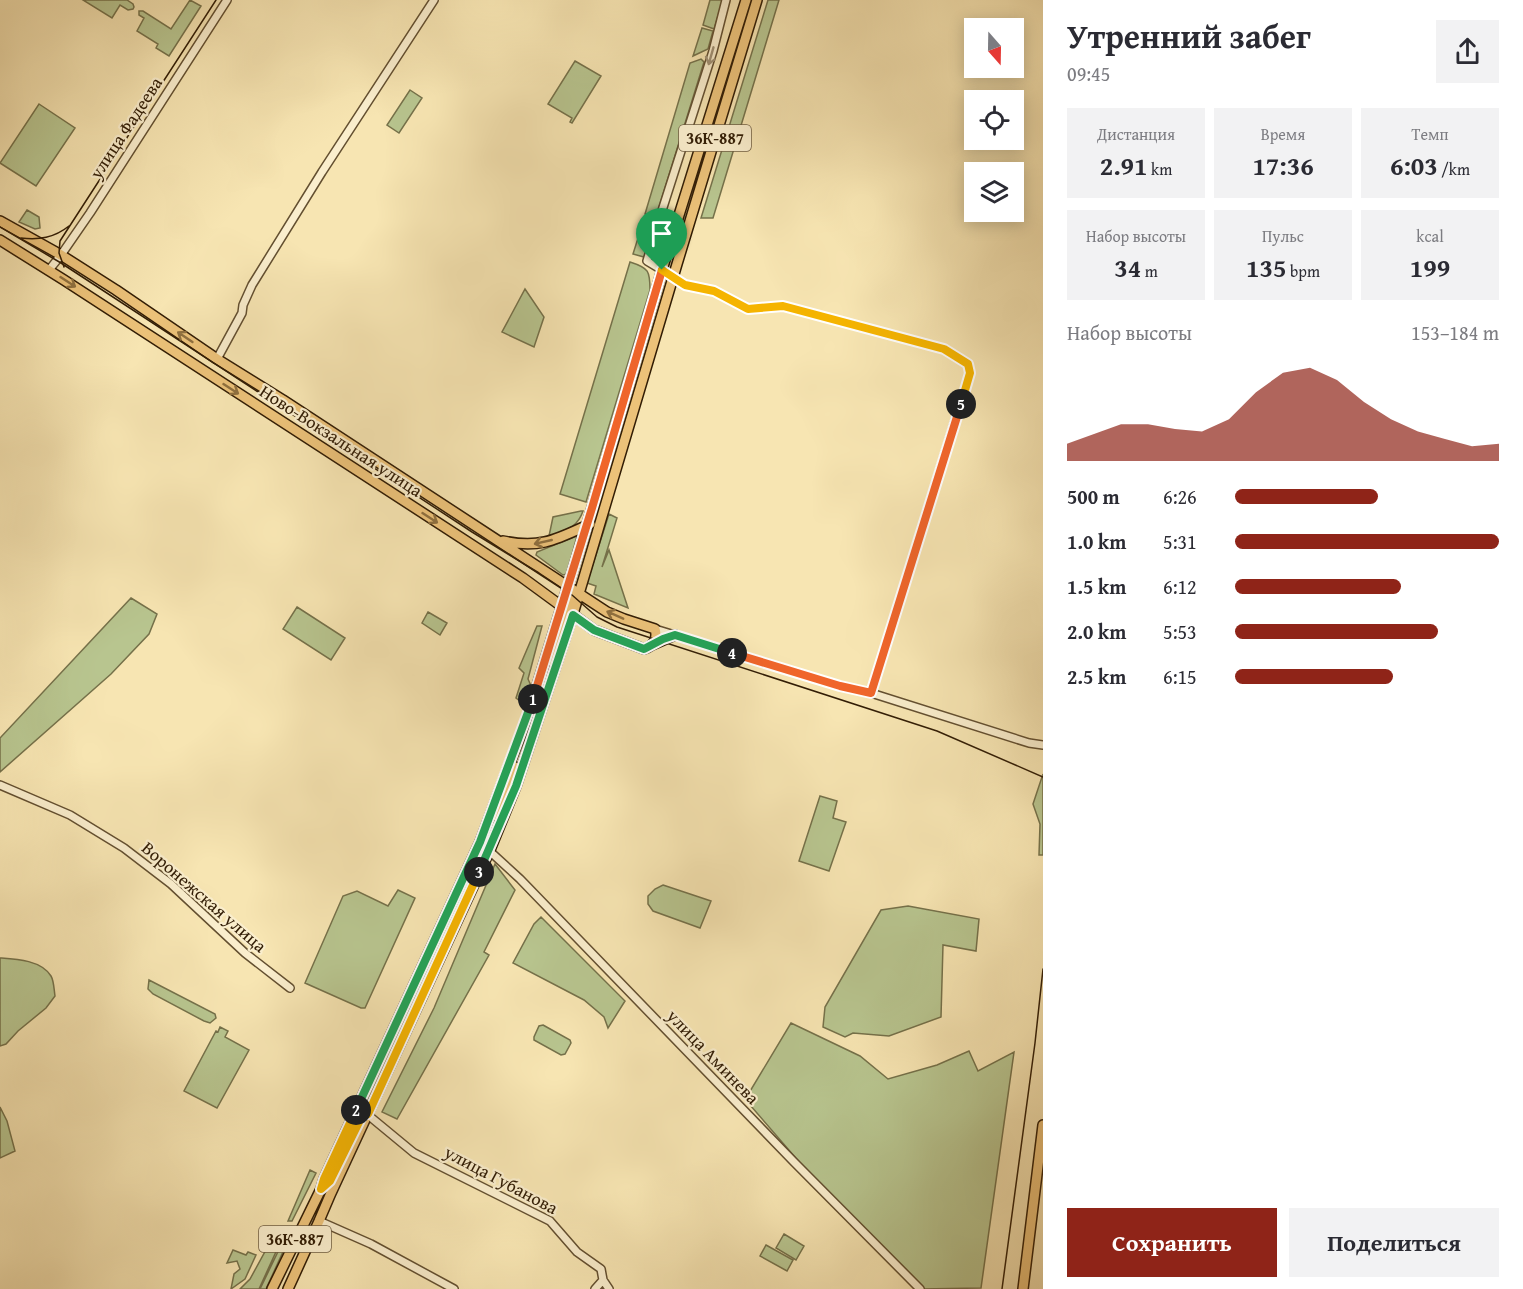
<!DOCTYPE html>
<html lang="ru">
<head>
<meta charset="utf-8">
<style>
  body { margin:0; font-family:"Gentium Book Plus",serif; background:#f2f2f3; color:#2b2b33; height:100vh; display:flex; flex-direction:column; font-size:22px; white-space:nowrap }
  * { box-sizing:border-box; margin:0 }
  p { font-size:20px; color:#7c7c81 }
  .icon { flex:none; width:33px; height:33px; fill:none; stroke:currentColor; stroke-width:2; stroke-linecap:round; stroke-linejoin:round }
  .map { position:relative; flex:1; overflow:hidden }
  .drawer { display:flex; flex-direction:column; background:#fff; width:480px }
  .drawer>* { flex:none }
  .needle { width:39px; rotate:160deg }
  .tools { position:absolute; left:964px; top:18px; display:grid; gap:12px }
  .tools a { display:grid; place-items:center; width:60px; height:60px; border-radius:0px; background:#fff; box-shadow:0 3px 15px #0003; font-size:30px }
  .pin { position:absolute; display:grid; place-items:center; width:51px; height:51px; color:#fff; margin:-62px -26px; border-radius:50% 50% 50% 0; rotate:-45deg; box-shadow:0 0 6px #0007 }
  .pin .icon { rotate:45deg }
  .km { position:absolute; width:30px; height:30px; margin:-15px; border-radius:50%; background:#222; color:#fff; font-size:16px; line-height:30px; text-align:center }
  .round { display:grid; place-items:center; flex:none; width:63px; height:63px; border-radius:0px; background:#f2f2f3 }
  .head { display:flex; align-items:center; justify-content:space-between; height:102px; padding:0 24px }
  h1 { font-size:33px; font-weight:600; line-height:45px }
  .stats { display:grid; grid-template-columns:repeat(3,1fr); gap:9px; height:102px; padding:6px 24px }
  .stats div { display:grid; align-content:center; border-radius:0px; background:#f2f2f3; text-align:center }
  .stats b { font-size:26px; font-weight:600 }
  .stats small { font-size:16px; font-weight:400 }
  .stats p { font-size:16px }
  .chart { height:168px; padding:12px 24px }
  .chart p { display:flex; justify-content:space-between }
  .chart svg { width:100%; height:108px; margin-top:6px; fill:#8f2418; opacity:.7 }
  .primary-button { display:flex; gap:12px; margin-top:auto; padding:12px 24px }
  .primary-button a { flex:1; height:69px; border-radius:0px; background:#8f2418; color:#fff; font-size:24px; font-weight:600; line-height:69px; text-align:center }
  .primary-button a+a { background:#f2f2f3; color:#2b2b33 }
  ul { padding:0 24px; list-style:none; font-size:20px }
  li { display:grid; grid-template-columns:96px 72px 1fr; align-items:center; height:45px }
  li i { height:15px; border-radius:8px; background:#8f2418 }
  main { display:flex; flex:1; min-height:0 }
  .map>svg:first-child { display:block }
  .green { fill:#b8c58f; stroke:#75714a; stroke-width:1.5 }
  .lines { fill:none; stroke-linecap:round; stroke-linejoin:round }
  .minor-casing { stroke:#634f30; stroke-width:10 }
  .major-casing { stroke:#321d05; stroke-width:12 }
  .minor { stroke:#faeecd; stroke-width:7 }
  .major { stroke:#ecc279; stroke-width:9 }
  .tram { stroke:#321d05; stroke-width:1.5 }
  .oneway { stroke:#a09073 }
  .oneway2 { stroke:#8f703f }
  .split-1-casing { stroke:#fff; stroke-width:12 }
  .split-2-casing { stroke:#fff; stroke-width:12 }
  .split-3-casing { stroke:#fff; stroke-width:12 }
  .split-4-casing { stroke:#fff; stroke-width:12 }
  .split-5-casing { stroke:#fff; stroke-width:12 }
  .split-6-casing { stroke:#fff; stroke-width:12 }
  .split-1 { stroke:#f0652b; stroke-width:8 }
  .split-2 { stroke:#22a559; stroke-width:8 }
  .split-3 { stroke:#f5b400; stroke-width:8 }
  .split-4 { stroke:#22a559; stroke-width:8 }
  .split-5 { stroke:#f0652b; stroke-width:8 }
  .split-6 { stroke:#f5b400; stroke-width:8 }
  .labels { text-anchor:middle; stroke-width:4.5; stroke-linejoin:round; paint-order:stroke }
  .shield { fill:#faeecd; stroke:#6e5c41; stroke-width:1.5 }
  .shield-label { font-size:16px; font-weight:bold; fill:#321d05 }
  .street-label { font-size:18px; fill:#321d05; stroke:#faeecd }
</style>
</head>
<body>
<main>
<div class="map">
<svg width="1043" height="1289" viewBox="0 0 1043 1289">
  <rect width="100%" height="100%" fill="#f7e5b2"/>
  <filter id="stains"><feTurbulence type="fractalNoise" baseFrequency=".00333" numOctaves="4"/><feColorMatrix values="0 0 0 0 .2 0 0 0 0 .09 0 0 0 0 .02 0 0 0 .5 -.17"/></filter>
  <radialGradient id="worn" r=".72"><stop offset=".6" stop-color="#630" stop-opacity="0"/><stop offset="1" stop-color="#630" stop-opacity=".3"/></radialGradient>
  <path class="green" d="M 83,0 L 127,0 L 133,4 L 134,7 L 133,9 L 128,10 L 120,5 L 112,18 Z
    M 190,0 L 201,6 L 169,56 L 156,48 L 158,44 L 137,31 L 144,18 L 139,15 L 139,11 L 143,11 L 171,29 Z
    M 710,0 L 723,0 L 714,29 L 703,25 Z
    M 768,0 L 779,0 L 713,218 L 701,218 Z
    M 702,28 L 713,31 L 708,49 L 693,56 Z
    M 701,59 L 704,62 L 656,217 L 645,214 L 690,63 Z
    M 575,61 L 601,76 L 572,123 L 570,122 L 572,118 L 548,104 Z
    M 410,90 L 422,98 L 399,133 L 387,125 Z
    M 39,104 L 75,128 L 36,186 L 0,163 Z
    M 27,210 L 39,217 L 40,228 L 35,229 L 19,222 Z
    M 645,216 L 656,220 L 644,257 L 633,254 Z
    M 630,262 C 649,268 650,271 650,290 L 586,502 L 560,494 Z
    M 525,289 L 544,317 L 534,347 L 502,332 Z
    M 581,511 L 583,511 C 577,529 565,530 549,536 L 553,517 Z
    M 609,514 L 617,518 L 602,567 L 609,550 L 628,608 L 594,594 L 596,586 L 587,583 Z
    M 576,536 L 577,536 L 567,574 L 563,575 L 536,555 L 537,552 Z
    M 131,598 L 157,614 L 149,634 L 111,674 L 0,772 L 0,738 Z
    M 297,607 L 345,638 L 331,660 L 283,629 Z
    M 428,612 L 447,623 L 440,635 L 422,623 Z
    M 537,626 L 542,626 L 528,679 L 532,688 L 525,705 L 516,698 L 524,673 L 519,668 Z
    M 1043,774 L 1043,855 L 1039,855 L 1040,824 L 1033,804 Z
    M 820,796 L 837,801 L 833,818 L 846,822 L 829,871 L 799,861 Z
    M 495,864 L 515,890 L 484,952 L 489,955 L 397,1119 L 382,1112 L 434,1008 Z
    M 663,885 L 711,901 L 700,928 L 653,911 L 648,904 L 648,896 L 655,889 Z
    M 398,890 L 415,898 L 365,1008 L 361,1008 L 305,983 L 343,896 L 357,891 L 388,906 Z
    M 908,906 L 979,919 L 976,951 L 943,945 L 941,1017 L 889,1036 L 853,1033 L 845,1037 L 823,1027 L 825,1007 L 881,910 Z
    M 541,917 L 625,1001 L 608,1028 L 604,1017 L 584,1000 L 513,963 L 534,924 Z
    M 0,958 C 16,959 41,960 51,976 C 54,981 54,990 55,996 L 46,1008 L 18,1031 L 6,1044 L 0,1046 Z
    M 149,980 L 215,1014 L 216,1018 L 210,1023 L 204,1021 L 153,994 L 148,989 Z
    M 791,1023 L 860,1056 L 888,1079 L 937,1065 L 969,1051 L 978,1071 L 1014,1052 L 981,1288 L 920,1289 L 832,1200 L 744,1098 L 749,1093 Z
    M 543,1025 L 570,1040 L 571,1043 L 565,1054 L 561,1055 L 534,1040 L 534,1037 L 539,1026 Z
    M 220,1027 L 228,1031 L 225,1037 L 249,1050 L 217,1108 L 184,1091 L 216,1031 L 218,1032 Z
    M 0,1107 L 7,1121 L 15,1151 L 0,1158 Z
    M 310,1170 L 316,1173 L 292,1221 L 288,1221 Z
    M 283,1231 L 285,1232 L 259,1289 L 240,1289 L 250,1279 L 267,1248 Z
    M 292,1232 L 266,1289 L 260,1289 L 286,1235 Z
    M 784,1234 L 804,1246 L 796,1260 L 776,1248 Z
    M 766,1245 L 793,1260 L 787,1271 L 760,1256 Z
    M 233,1250 L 246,1255 L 248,1252 L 256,1255 L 245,1279 L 231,1289 L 234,1274 L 240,1269 L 237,1261 L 227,1263 Z"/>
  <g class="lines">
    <defs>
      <path id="minor" d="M 49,270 L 61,255 L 90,213 L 227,0
        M 662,270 L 647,261 L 659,220 L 713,51 L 726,0
        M 673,277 L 685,285 L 714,291 L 748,309 L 783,306 L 944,349 L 968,364 L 970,373 L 871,693
        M 217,359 L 242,313 L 243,305 L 252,285 L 322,172 L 434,0
        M 655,629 L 840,686 L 871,693 L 1029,743 L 1043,745
        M 0,785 L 70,815 L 124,848 L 171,884 L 245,953 L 290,988
        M 484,846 L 520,879 L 793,1161 L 920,1289
        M 368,1115 L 414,1153 L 550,1221 L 577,1252 L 601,1269 L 603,1280 L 609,1289
        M 319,1221 L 371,1244 L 454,1289
        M 595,1289 L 603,1280"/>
      <path id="major" d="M 0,221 L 61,255 L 116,290 L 217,359 L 283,400 L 607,612 L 624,619 L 655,629 C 658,638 654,646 644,649 L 594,630 L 523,578 L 64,280 L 0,240
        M 503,541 C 541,549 557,539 590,524
        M 652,645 L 675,635
        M 551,661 L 574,591
        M 496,816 L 515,767
        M 272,1289 L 321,1189 L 324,1179 L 480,842 L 528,715 L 592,508 L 665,260 L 746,0
        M 288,1289 L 319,1221 L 331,1193 L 490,850 L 516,786 L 573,614 L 677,264 L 757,0
        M 1023,1289 L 1043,1125"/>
    </defs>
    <use href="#minor" class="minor-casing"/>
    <use href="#major" class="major-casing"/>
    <use href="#minor" class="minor"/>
    <use href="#major" class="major"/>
    <path class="tram" d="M 0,227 L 61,263 L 472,532 L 539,573 L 572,595 L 597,617 L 617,627 L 937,731 L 1043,777
      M 21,238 C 39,240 54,238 69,226
      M 64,267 L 59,253 L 60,241 L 216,0
      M 1002,1289 L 1035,1043 L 1043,969"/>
  </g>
  <defs><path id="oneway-shaft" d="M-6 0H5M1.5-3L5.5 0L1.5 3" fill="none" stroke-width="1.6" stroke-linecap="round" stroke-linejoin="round" transform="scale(1.5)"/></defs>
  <use class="oneway" href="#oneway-shaft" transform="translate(711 56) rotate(106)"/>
  <g class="oneway2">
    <use href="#oneway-shaft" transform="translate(68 282) rotate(33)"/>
    <use href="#oneway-shaft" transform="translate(185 337) rotate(-146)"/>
    <use href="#oneway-shaft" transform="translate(231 389) rotate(33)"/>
    <use href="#oneway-shaft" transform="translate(430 518) rotate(33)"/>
    <use href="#oneway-shaft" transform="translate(543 542) rotate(167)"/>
    <use href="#oneway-shaft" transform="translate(615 615) rotate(-156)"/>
  </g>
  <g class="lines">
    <defs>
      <path id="split-1" d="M 533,699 L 592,508 L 662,270"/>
      <path id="split-2" d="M 356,1110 L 480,842 L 533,699"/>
      <path id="split-3" d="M 356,1110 L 324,1179 L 321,1189 L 330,1181 L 364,1112 L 368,1114 L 479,872"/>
      <path id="split-4" d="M 479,872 L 516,786 L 573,615 L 594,630 L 644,649 L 663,639 L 675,635 L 732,653"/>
      <path id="split-5" d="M 732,653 L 840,686 L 871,693 L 961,404"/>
      <path id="split-6" d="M 662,270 L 685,285 L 714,291 L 748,309 L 783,306 L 944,349 L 968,364 L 970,373 L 961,404"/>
    </defs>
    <use href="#split-1" class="split-1-casing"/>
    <use href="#split-2" class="split-2-casing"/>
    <use href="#split-3" class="split-3-casing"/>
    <use href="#split-4" class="split-4-casing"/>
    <use href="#split-5" class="split-5-casing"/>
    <use href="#split-6" class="split-6-casing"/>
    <use href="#split-1" class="split-1"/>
    <use href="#split-2" class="split-2"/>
    <use href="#split-3" class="split-3"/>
    <use href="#split-4" class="split-4"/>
    <use href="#split-5" class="split-5"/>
    <use href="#split-6" class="split-6"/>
  </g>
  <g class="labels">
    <g class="shield">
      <rect x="679" y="125" width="72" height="26" rx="4.5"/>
      <rect x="259" y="1226" width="72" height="26" rx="4.5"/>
    </g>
    <g class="shield-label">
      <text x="715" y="144">36К-887</text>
      <text x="295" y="1245">36К-887</text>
    </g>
    <g class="street-label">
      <text transform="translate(126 128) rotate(-57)" y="6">улица Фадеева</text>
      <text transform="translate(341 441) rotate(33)" y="6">Ново-Вокзальная улица</text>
      <text transform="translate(204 897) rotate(41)" y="6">Воронежская улица</text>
      <text transform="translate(713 1057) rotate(46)" y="6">улица Аминева</text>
      <text transform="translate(501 1180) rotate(28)" y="6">улица Губанова</text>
    </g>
  </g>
  <rect width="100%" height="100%" filter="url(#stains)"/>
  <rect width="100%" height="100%" fill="url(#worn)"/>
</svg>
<div class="tools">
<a><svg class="needle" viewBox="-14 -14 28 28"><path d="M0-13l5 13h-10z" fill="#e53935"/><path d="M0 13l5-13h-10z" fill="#7c7c81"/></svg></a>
<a><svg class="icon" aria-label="locate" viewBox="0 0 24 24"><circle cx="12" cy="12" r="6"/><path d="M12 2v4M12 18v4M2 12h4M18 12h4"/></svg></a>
<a><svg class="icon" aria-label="layers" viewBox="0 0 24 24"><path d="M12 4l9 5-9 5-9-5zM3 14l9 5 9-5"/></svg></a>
</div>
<div class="pin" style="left:662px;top:270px;background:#1e9e55"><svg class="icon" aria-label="arrive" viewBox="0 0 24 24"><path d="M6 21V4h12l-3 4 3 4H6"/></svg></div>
<b class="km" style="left:533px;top:699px">1</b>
<b class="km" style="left:356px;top:1110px">2</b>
<b class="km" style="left:479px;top:872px">3</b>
<b class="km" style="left:732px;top:653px">4</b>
<b class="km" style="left:961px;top:404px">5</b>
</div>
<section class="drawer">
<div class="head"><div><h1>Утренний забег</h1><p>09:45</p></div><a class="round"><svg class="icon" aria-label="share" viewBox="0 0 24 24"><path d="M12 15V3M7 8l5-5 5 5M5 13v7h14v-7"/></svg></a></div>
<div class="stats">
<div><p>Дистанция</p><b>2.91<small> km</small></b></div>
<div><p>Время</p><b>17:36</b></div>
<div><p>Темп</p><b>6:03<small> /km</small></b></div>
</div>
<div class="stats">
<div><p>Набор высоты</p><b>34<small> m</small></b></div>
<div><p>Пульс</p><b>135<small> bpm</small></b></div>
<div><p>kcal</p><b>199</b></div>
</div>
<div class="chart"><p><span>Набор высоты</span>153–184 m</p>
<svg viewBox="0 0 160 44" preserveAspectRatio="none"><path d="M0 44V37L10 33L20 29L30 29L40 31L50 32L60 27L70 16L80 8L90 6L100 11L110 20L120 27L130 32L140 35L150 38L160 37V44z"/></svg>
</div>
<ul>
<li><b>500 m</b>6:26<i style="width:54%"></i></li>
<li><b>1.0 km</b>5:31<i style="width:100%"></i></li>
<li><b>1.5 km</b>6:12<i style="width:63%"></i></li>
<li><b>2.0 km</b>5:53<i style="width:77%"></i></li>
<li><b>2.5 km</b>6:15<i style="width:60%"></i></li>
</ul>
<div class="primary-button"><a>Сохранить</a><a>Поделиться</a></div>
</section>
</main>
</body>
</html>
